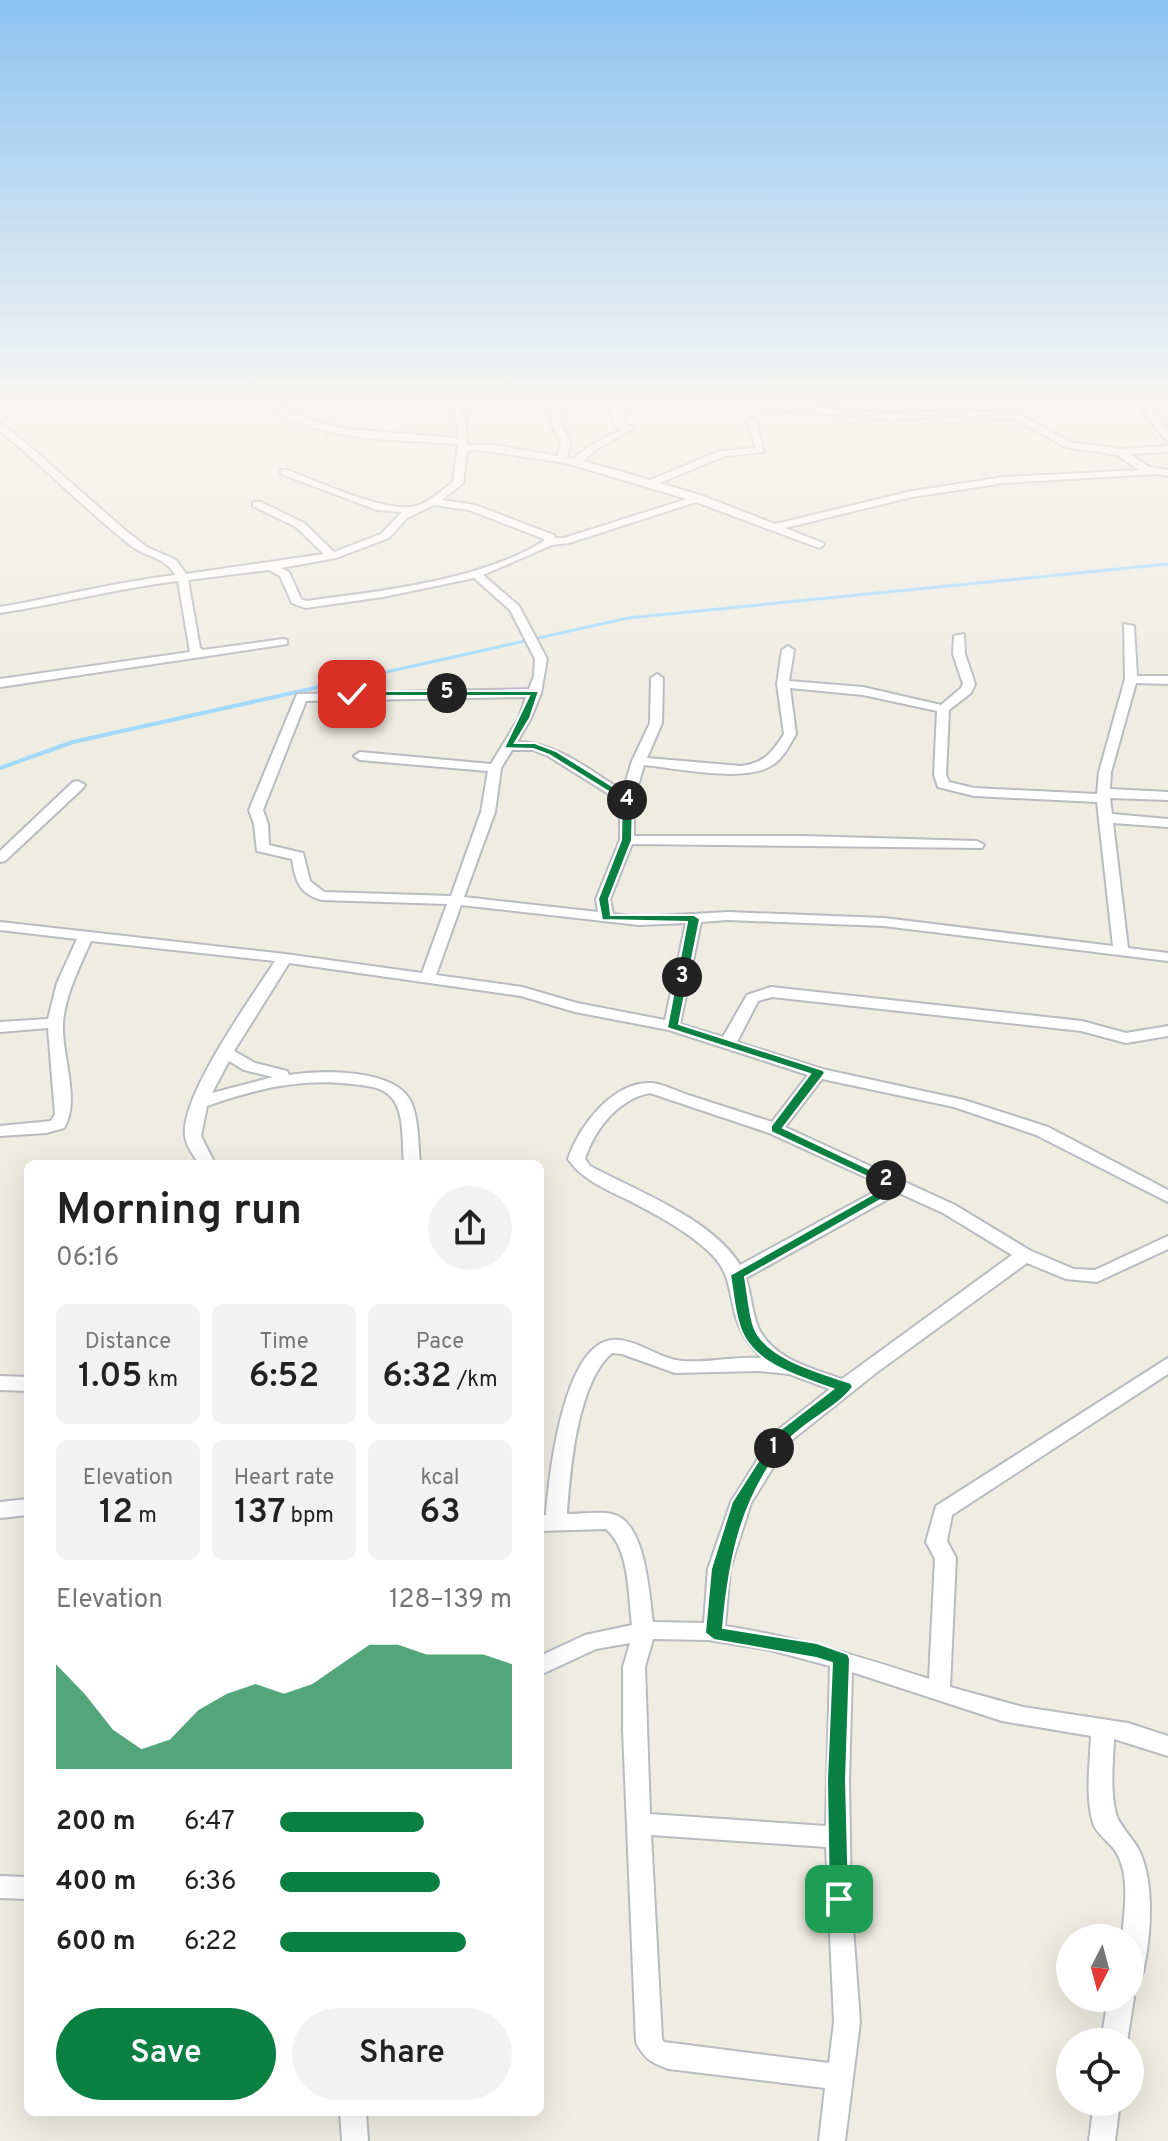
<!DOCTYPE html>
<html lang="en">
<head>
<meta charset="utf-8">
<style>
  body { margin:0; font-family:Overpass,sans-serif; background:#f2f2f2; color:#222; height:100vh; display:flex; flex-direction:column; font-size:30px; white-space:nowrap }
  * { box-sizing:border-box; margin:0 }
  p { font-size:26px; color:#767676 }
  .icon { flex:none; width:44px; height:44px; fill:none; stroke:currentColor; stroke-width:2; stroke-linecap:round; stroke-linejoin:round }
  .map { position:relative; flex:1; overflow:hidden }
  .side { position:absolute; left:24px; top:1160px; width:520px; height:956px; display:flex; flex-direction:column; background:#fff; border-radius:12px; box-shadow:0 8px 32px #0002 }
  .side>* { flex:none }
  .needle { width:52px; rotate:186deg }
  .fabs { position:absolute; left:1056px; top:1924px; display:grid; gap:16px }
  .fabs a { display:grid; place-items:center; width:88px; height:88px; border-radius:50%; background:#fff; box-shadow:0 8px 32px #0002; font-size:40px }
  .pin { position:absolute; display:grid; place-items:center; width:68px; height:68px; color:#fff; margin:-34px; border-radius:16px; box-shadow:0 4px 12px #0006 }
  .km { position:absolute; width:40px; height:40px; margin:-20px; border-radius:50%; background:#222; color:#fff; font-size:22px; line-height:40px; text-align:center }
  .round { display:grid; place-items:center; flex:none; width:84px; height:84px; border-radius:42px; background:#f2f2f2 }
  .overview { display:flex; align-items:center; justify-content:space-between; height:136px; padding:0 32px }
  h1 { font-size:44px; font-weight:600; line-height:60px }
  .stats { display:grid; grid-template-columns:repeat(3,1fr); gap:12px; height:136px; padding:8px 32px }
  .stats div { display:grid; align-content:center; border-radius:12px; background:#f2f2f2; text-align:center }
  .stats b { font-size:34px; font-weight:600 }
  .stats small { font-size:22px; font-weight:400 }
  .stats p { font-size:22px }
  .chart { height:224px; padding:16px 32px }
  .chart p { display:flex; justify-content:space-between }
  .chart svg { width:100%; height:144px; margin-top:8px; fill:#0b8043; opacity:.7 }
  .cta { display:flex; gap:16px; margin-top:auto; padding:16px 32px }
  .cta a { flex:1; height:92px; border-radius:48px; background:#0b8043; color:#fff; font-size:32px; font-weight:600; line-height:92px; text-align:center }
  .cta a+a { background:#f2f2f2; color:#222 }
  ul { padding:0 32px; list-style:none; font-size:26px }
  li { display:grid; grid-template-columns:128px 96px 1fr; align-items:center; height:60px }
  li i { height:20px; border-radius:10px; background:#0b8043 }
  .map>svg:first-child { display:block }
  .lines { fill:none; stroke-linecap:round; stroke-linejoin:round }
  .stream-far1 { stroke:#a2daff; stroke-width:3 }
  .stream { stroke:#a2daff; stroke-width:4 }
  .minor-casing { stroke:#b8bbc0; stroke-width:4 }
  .minor { fill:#fff; fill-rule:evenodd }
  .route { fill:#0b8043; stroke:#fff; stroke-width:2 }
</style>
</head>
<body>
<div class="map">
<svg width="1168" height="2141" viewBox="0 0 1168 2141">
  <rect width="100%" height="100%" fill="#efece2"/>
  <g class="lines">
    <path class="stream-far1" d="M 346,681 L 628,618 L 1168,564"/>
    <path class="stream" d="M 0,768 L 73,742 L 355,679"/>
    <defs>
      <path id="minor" d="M 263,403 L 274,403 L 313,421 L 347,429 L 458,438 L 457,420 L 449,403 L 458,403 L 466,420 L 467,445 L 494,445 L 558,456 L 561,442 L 552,425 L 550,403 L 559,403 L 562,425 L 571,442 L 567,458 L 573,459 L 591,445 L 622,429 L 613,425 L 614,412 L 606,403 L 616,403 L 624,412 L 623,423 L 635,428 L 597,449 L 583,461 L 650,480 L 720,451 L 756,448 L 747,422 L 752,419 L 757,422 L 764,452 L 725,456 L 660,483 L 703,496 L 775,524 L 912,491 L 1004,477 L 1139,470 L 1117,455 L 1065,447 L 1015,419 L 952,416 L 891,420 L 750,406 L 746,403 L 773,403 L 891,414 L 952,410 L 1017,413 L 1070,442 L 1120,449 L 1168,446 L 1168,452 L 1130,454 L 1149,467 L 1168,470 L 1168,476 L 1156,474 L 1004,483 L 912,497 L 785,528 L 823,543 L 824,545 L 819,548 L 696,502 L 569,543 L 552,545 L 483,575 L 519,606 L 547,659 L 541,693 L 531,718 L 517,742 C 557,742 589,770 623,791 L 632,761 L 650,723 L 651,678 L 657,674 L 663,678 L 662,723 L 647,758 L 741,766 C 764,763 772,753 784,734 L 777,684 L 782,650 L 788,646 L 794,650 L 789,681 L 863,687 L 941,705 L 961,688 L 963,684 L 953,654 L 954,636 L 964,634 L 965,654 L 975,684 L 971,693 L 949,710 L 946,775 L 949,782 L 974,788 L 1097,794 L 1099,772 L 1125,679 L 1124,624 L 1134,626 L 1137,676 L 1168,676 L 1168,684 L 1136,683 L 1111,772 L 1110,789 L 1168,792 L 1168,800 L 1110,798 L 1112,814 L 1168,819 L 1168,827 L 1113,823 L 1128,948 L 1168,953 L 1168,961 L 884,926 L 728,920 L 701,922 L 680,1024 L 723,1037 L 747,995 L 771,987 L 1082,1021 L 1126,1033 L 1168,1026 L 1168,1036 L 1126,1043 L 1081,1031 L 772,997 L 758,1001 L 737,1042 L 822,1069 L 964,1100 L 1048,1127 L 1168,1190 L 1168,1202 L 1036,1135 L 954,1107 L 822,1079 L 785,1127 L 955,1205 L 1031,1251 L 1074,1269 L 1095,1270 L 1168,1236 L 1168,1249 L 1097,1282 L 1066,1279 L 1027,1263 L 876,1373 L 788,1443 L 751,1503 L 730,1569 L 725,1626 C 796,1637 861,1657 929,1679 L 935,1559 L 926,1542 L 936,1506 L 1168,1358 L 1168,1374 L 952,1515 L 947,1541 L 956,1558 L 950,1687 L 1023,1707 L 1128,1723 L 1168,1736 L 1168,1756 L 1114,1739 C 1113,1764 1110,1790 1116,1814 C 1118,1823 1133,1839 1139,1850 C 1155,1883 1151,1937 1143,1972 L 1139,1980 L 1130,1984 L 1130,1938 L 1122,1938 C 1124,1911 1131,1877 1116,1852 C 1110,1842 1096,1834 1093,1823 C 1085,1796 1090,1764 1091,1736 L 1002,1721 L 852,1672 L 849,1780 L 851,1899 L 860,2022 L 845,2141 L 819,2141 L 825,2088 L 669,2069 C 652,2063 644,2059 636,2042 L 623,1730 L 623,1667 L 630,1643 L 596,1649 L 540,1675 L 540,1656 L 585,1635 L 632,1625 C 628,1595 630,1549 606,1529 L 540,1531 L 540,1515 L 546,1515 C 549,1476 563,1345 612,1340 C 636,1338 658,1359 682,1361 C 709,1363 735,1356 762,1358 C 753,1349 745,1340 740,1328 C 727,1298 735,1274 707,1250 C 684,1229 655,1214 628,1200 C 606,1189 582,1180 568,1159 C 579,1127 612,1081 652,1083 C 663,1084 677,1091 688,1095 C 716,1104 744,1113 772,1122 L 808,1075 L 669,1030 L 575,1012 L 521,996 L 289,963 L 234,1051 L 255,1063 L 287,1071 L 289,1075 C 320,1070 396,1068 411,1102 C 419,1120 418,1144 420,1164 L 404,1164 C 402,1145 405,1113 392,1098 C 382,1086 366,1086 352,1084 C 301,1078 255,1089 207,1106 L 201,1136 L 215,1164 L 199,1164 C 194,1156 186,1146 185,1136 C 180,1096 252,997 275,961 L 91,941 C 80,966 65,995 63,1023 C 61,1055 81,1100 64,1128 L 46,1133 L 0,1136 L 0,1126 L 51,1121 L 55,1114 L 48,1028 L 0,1032 L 0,1022 L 48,1019 L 57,983 L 77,939 L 0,930 L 0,922 L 285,954 L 422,973 L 447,904 L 322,900 C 299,894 295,880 292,859 L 257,851 L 254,824 L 249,810 L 297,694 L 529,689 L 534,676 L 535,659 L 510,610 L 474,578 L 383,597 L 305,608 L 292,603 L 280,576 L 269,570 L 188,580 L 200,648 L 203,650 L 283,639 L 287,640 L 287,644 L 0,687 L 0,679 L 190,652 L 178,581 C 118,588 60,604 0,613 L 0,607 C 59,597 116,582 175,575 C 166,557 145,557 130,545 C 85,509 45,468 0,431 L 0,423 L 21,439 L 125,530 L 147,547 L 176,560 L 186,574 L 324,554 L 296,527 L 253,506 L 253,502 L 261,502 L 304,523 L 334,552 L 381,534 L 402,512 L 377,510 L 281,474 L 281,470 L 287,470 C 317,481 387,514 416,506 C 430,502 442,490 453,482 L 458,444 C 394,439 317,443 263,403 ZM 478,450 L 566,463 L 687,499 L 564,538 L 555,538 L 554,535 L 475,505 L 442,500 L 463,483 L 467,451 ZM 434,505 L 469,510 L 544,539 L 544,541 C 479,581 381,591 306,601 L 301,599 L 289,572 L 281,568 L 336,558 L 389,538 L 407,518 ZM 790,688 L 863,695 L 937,711 L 934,775 L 938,787 L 974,796 L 1097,802 L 1113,946 L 884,918 L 728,912 L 639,917 L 613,914 L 610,899 L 632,844 L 982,848 L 984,845 L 977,841 L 802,836 L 634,836 L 634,799 L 644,765 C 677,768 747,784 774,764 C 784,757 790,744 796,734 ZM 526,697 L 519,718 L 491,764 L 360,752 L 354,756 L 360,760 L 488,771 L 481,812 L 451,896 L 324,892 L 310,881 L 303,853 L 269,845 L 268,824 L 263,810 L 306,701 ZM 512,750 L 533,750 L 548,756 L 620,801 L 620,840 L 596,899 L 598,912 L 464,897 L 495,812 L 501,768 ZM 461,905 L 639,925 L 686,923 L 665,1020 L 577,1003 L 522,987 L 436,975 ZM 229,1061 L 244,1070 L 273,1077 L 212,1093 ZM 650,1093 L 769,1133 L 885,1186 L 740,1265 C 712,1219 637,1191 590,1166 L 585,1159 C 594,1130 618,1099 650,1093 ZM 899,1193 L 943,1213 L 1012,1255 L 842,1379 C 813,1369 772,1359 758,1327 C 752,1312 751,1294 746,1278 ZM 612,1353 L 622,1354 L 675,1373 L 759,1371 L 789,1374 L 830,1389 L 774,1433 L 731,1502 L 708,1569 L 704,1623 L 653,1622 C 649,1595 646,1521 612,1514 C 598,1511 581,1514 567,1514 C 570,1470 577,1383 612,1353 ZM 653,1639 L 709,1640 L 770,1650 L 830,1666 L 826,1826 L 650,1814 L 645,1667 ZM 651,1835 L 826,1847 L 834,2022 L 829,2063 L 664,2042 L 662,2039 Z
        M 1143,403 L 1152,403 L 1159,408 L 1154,412 L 1168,431 L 1168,440 L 1165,439 L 1144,412 L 1148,408 Z
        M 78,781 L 85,785 L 83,788 L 5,861 L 0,862 L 0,851 L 73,782 Z
        M 0,1376 L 28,1377 L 28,1391 L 0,1390 Z
        M 28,1499 L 28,1515 L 0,1518 L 0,1502 Z
        M 0,1876 L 28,1877 L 28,1899 L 0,1898 Z
        M 1130,1990 L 1134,1998 L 1127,2042 L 1101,2042 L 1108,1998 L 1130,1998 Z
        M 1094,2102 L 1120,2102 L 1115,2141 L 1089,2141 Z
        M 340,2112 L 366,2112 L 368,2141 L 342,2141 Z"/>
    </defs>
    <use href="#minor" class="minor-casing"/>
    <use href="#minor" class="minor"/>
  </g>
  <linearGradient id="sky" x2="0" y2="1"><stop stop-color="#8cc3f1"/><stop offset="0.57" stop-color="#f8f6f2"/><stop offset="1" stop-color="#f8f6f2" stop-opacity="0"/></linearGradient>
  <rect width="1168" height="702" fill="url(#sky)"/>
  <path class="route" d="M 352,691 L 539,691 L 530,718 L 515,743 L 535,743 L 556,751 L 633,799 L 632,840 L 609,899 L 611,915 L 694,915 L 700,919 L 679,1024 L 823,1070 L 825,1073 L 783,1128 L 905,1186 L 745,1277 C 748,1293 749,1312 754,1327 C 766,1359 821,1373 851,1383 L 853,1387 C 836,1410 804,1421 786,1443 C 741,1498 729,1559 723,1628 L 817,1643 L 848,1654 L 850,1659 L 846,1780 L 849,1899 L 846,1906 L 839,1908 L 832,1906 L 829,1899 L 827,1780 L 832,1663 L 816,1658 L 714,1640 L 705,1633 L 711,1569 L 732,1502 L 776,1433 L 833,1389 C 798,1376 750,1364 739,1324 C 734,1309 733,1291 730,1275 L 887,1186 L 771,1132 L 771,1126 L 810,1074 L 667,1028 L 687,922 L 602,920 L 598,899 L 621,840 L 622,800 L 549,755 L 533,749 L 504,748 L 529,696 L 348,696 Z"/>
</svg>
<div class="fabs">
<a><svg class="needle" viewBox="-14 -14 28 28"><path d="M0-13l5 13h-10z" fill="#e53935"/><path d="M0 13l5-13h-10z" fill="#767676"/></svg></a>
<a><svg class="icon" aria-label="locate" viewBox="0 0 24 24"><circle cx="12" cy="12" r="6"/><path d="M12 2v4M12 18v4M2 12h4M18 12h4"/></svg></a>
</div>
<div class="pin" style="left:839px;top:1899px;background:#1e9e55"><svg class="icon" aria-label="arrive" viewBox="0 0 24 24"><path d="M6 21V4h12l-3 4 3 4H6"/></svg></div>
<div class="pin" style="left:352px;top:694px;background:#d93025"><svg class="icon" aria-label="check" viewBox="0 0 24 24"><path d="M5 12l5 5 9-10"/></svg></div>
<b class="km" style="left:774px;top:1448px">1</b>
<b class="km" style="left:886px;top:1180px">2</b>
<b class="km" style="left:682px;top:977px">3</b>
<b class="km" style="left:627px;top:800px">4</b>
<b class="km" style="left:447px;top:693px">5</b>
<section class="side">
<div class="overview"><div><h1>Morning run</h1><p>06:16</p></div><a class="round"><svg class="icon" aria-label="share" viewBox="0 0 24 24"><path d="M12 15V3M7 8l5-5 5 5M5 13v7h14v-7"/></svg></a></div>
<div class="stats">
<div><p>Distance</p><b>1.05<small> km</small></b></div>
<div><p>Time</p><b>6:52</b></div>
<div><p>Pace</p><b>6:32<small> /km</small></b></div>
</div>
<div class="stats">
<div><p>Elevation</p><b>12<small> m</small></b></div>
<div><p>Heart rate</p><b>137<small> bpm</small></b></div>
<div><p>kcal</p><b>63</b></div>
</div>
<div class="chart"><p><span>Elevation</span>128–139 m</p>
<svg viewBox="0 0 160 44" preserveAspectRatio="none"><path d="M0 44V12L10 21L20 32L30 38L40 35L50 26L60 21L70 18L80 21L90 18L100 12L110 6L120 6L130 9L140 9L150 9L160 12V44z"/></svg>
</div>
<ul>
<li><b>200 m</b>6:47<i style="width:62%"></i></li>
<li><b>400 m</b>6:36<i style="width:69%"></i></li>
<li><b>600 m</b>6:22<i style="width:80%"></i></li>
</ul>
<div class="cta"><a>Save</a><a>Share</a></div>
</section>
</div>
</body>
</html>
